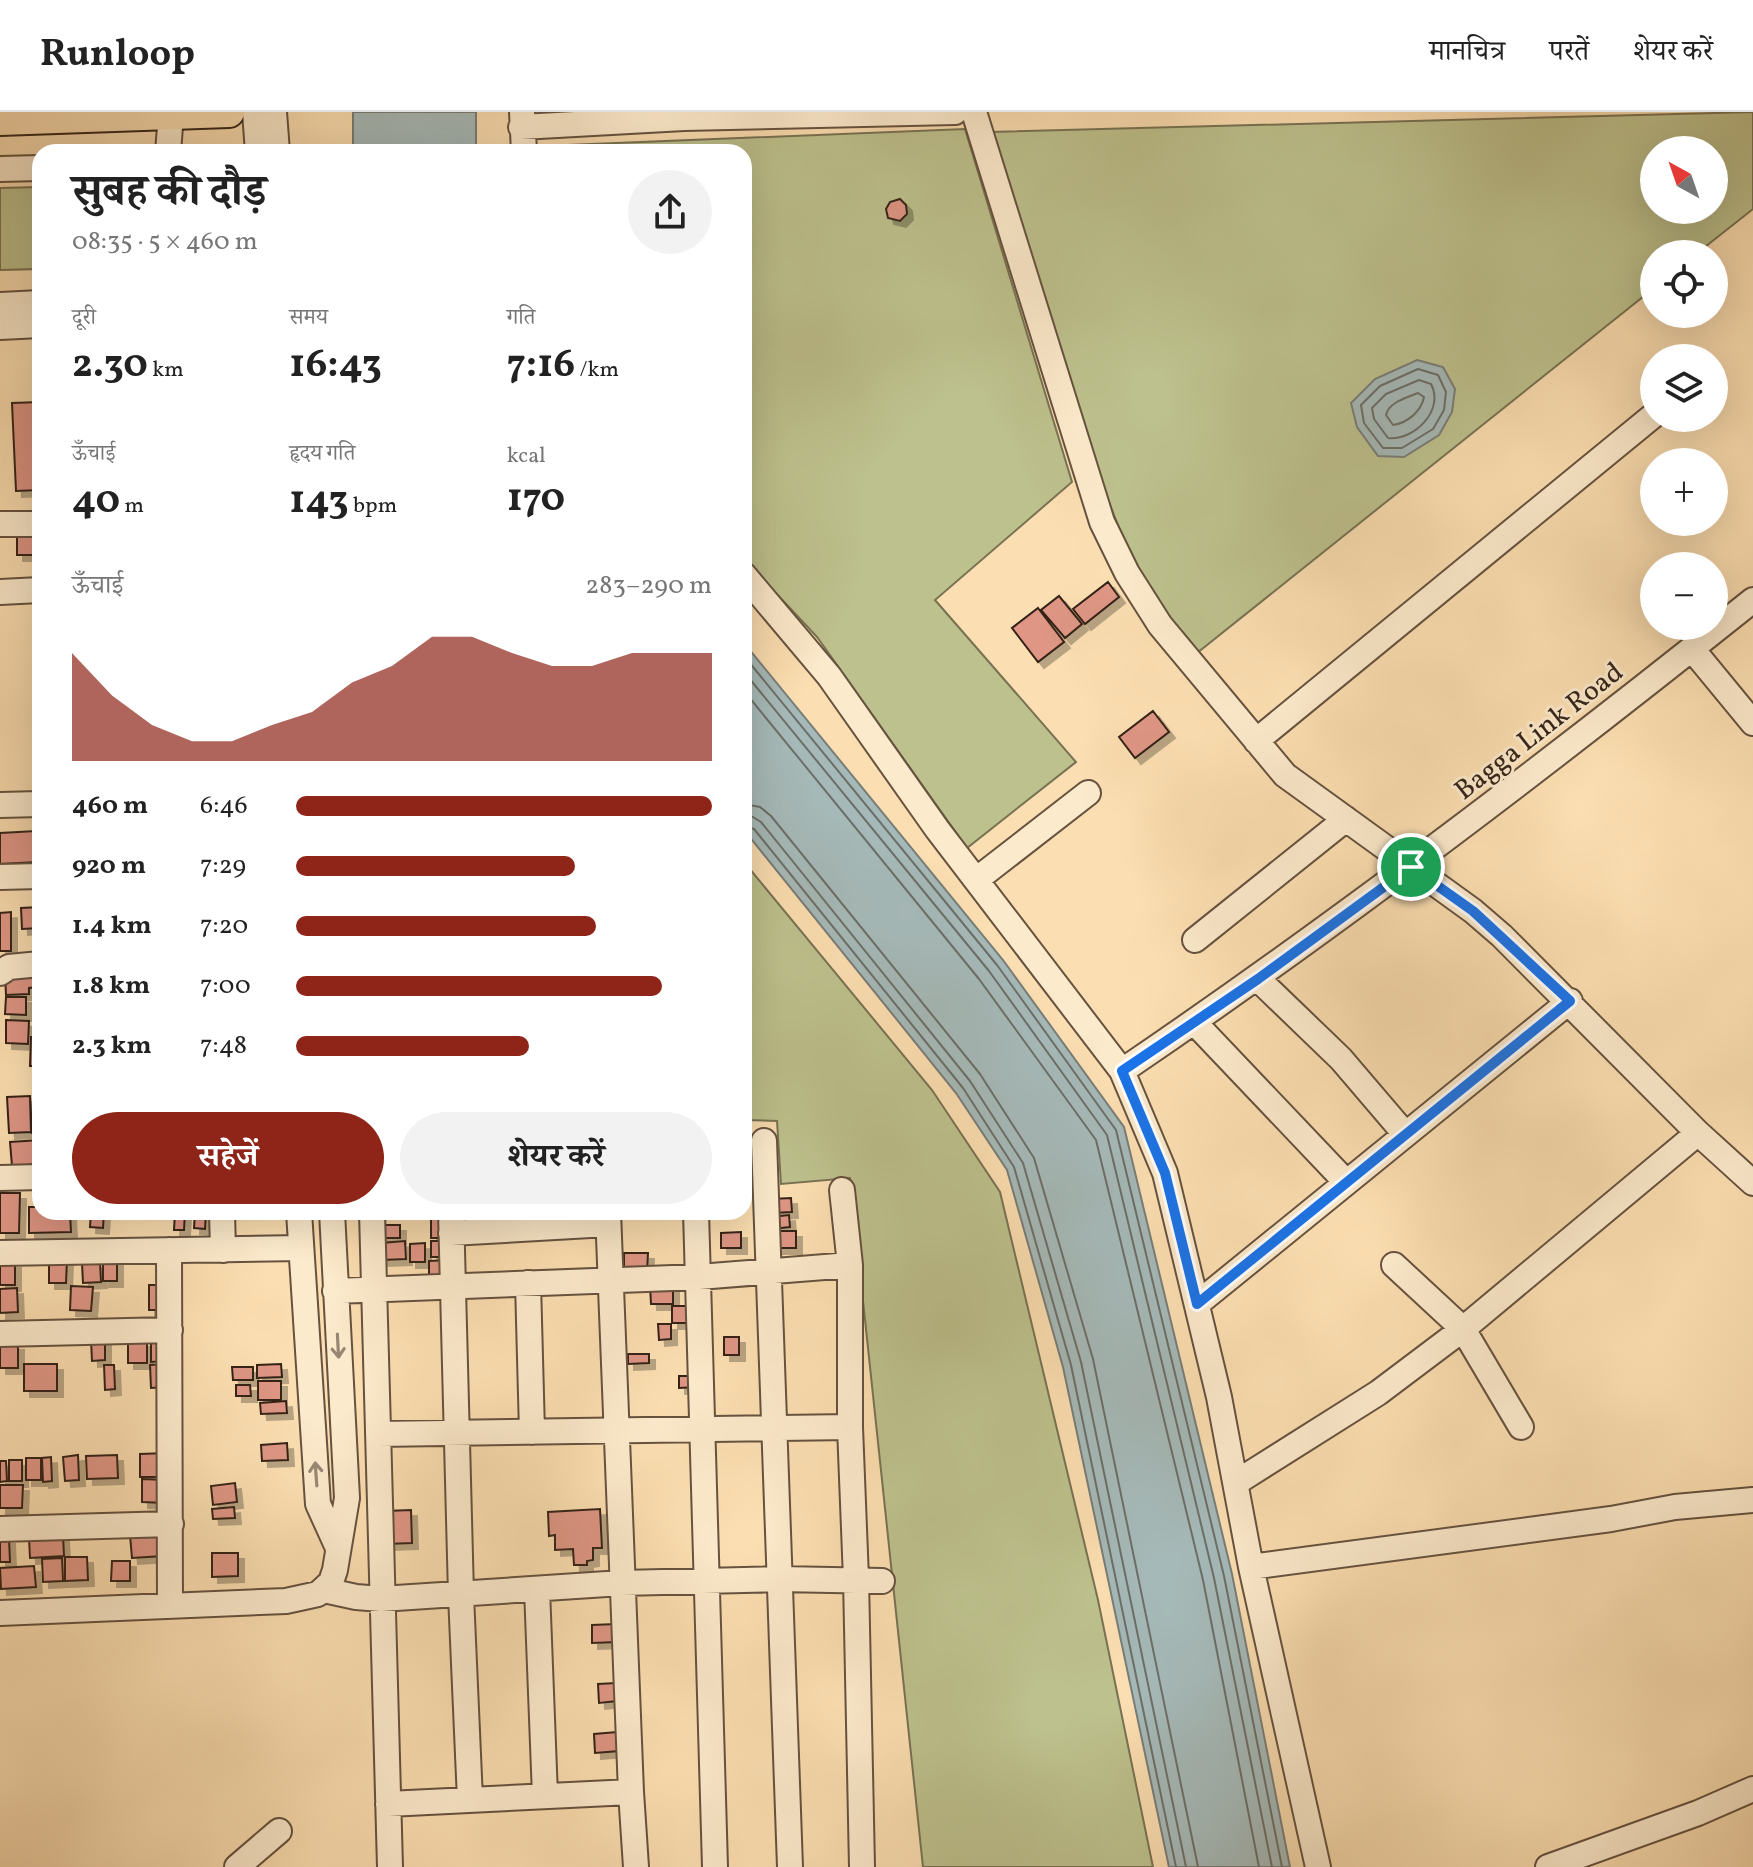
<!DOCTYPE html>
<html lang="hi">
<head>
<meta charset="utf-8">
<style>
  body { margin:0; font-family:Vollkorn,"Noto Serif Devanagari",serif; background:#f2f2f2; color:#222; height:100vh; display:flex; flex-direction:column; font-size:30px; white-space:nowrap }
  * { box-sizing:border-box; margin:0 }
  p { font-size:26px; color:#767676 }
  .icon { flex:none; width:44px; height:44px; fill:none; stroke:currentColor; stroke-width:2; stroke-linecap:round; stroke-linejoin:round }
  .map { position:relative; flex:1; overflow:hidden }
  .drawer { position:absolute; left:32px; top:32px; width:720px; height:1076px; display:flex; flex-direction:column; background:#fff; border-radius:24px; box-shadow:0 8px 32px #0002 }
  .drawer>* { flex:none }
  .needle { width:52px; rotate:320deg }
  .fabs { position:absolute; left:1640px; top:24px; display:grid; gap:16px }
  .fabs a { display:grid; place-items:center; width:88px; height:88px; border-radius:50%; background:#fff; box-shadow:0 8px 32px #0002; font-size:40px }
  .pin { position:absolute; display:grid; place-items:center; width:68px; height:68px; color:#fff; margin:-34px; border:4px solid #fff; border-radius:50%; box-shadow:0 2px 8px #0007 }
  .round { display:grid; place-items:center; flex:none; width:84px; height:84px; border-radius:42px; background:#f2f2f2 }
  .summary { display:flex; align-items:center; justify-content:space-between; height:136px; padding:0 40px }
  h1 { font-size:44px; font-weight:700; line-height:60px }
  .figures { display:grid; grid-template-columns:repeat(3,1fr); gap:12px; height:136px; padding:8px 40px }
  .figures div { display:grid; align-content:center }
  .figures b { font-size:40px; font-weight:700 }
  .figures small { font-size:22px; font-weight:400 }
  .figures p { font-size:22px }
  .chart { height:224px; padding:16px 40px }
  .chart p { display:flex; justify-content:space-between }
  .chart svg { width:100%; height:144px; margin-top:8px; fill:#8f2418; opacity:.7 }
  .button { display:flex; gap:16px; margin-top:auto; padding:16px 40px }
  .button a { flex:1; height:92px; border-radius:48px; background:#8f2418; color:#fff; font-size:32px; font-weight:700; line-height:92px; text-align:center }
  .button a+a { background:#f2f2f2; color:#222 }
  ul { padding:0 40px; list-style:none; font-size:26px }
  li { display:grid; grid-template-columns:128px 96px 1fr; align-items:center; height:60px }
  li i { height:20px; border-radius:10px; background:#8f2418 }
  header { display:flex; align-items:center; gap:48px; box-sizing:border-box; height:112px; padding:0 40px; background:#fff; border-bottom:2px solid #e0e0e0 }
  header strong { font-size:38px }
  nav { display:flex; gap:44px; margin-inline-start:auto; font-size:28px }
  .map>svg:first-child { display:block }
  .green { fill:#bdc18d; stroke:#787253; stroke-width:2; fill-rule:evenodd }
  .water { fill:#a5b9b8; stroke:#787d78; stroke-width:2 }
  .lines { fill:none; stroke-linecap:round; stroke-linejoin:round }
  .shore { stroke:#6c6e68; stroke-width:2 }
  .building { fill:#df9685; stroke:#342419; stroke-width:2; filter:url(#shadow) }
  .minor-casing { stroke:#66523f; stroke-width:28 }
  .major-casing { stroke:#342419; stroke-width:34 }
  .minor { stroke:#fceacc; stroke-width:24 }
  .major { stroke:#fbdeb1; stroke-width:30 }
  .oneway { stroke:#988772 }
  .route-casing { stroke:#fff; stroke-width:16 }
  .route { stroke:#1a73e8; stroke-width:10 }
  .labels { text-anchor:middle; stroke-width:6; stroke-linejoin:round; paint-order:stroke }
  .street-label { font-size:28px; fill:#342419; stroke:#fceacc }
</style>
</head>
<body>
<header>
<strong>Runloop</strong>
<nav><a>मानचित्र</a><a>परतें</a><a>शेयर करें</a></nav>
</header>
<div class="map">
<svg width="1753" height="1755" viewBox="0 0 1753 1755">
  <defs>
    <filter id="shadow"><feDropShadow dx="6" dy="6" stdDeviation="0" flood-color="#0004"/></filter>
  </defs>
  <rect width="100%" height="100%" fill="#fbdeb1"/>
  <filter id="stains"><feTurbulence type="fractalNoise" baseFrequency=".0025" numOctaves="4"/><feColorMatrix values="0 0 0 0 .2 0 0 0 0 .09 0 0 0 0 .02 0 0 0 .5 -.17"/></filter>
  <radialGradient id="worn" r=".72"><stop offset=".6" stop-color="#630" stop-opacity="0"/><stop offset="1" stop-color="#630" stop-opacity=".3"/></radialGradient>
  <path class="green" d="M 1753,0 L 1753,97 L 1696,142 L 1654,142 L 1654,176 L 1192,545 L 1130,443 L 1087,336 L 990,20 ZM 1654,38 L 1714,38 L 1714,98 L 1654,98 Z
    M 965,17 L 1072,370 L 935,488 L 1076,650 L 967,736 L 817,525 L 744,447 L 744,40 L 543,40 L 543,34 Z
    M 40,75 L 40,157 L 0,158 L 0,76 Z
    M 744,750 L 932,978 L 1000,1080 L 1098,1488 L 1153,1755 L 923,1755 L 850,1066 L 781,1072 L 777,1009 L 744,1008 Z"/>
  <path class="water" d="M 353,0 L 476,0 L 476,40 L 353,40 Z
    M 1417,248 L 1443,255 L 1455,277 L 1452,300 L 1439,323 L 1404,345 L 1378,344 L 1357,315 L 1351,291 L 1375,267 Z
    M 744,531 L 1003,848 L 1124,1015 L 1232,1462 L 1290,1755 L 1169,1755 L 1063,1255 L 1007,1058 L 956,981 L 744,718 Z"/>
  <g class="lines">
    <path class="shore" d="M 1418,257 L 1438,263 L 1446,280 L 1444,298 L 1433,317 L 1402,336 L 1383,336 L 1364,311 L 1361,293 L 1380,274 Z
      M 1419,268 L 1431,272 C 1445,298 1414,329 1388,326 L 1374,307 L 1372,296 L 1386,282 Z
      M 1418,281 L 1424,285 C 1421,300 1407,311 1393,313 L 1386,303 C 1389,290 1406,286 1418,281 Z
      M 744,544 L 997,853 L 1116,1018 L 1224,1464 L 1282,1755
      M 744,560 L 989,859 L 1107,1023 L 1214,1466 L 1272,1755
      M 744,579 L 979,867 L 1096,1028 L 1203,1468 L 1259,1755
      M 744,692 L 760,695 L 771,704 L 980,962 L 1034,1046 L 1093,1247 L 1198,1755
      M 744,704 L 753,705 L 761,710 L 970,969 L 1023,1051 L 1081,1250 L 1186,1755
      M 744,714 L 754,717 L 963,976 L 1014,1055 L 1071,1253 L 1176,1755"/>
  </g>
  <path class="building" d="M 900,87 L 906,93 L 907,102 L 900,109 L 888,106 L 886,97 L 890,90 Z
    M 40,290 L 40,378 L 16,379 L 12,291 Z
    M 40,419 L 40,443 L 17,443 L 17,420 Z
    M 1108,470 L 1119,485 L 1085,512 L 1073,497 Z
    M 1059,484 L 1082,512 L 1065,526 L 1041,498 Z
    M 1038,496 L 1064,530 L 1038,550 L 1012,516 Z
    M 1153,599 L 1169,620 L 1135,646 L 1119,625 Z
    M 36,719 L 38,750 L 0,752 L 0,721 Z
    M 40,795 L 40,816 L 22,817 L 21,796 Z
    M 11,800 L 11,839 L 0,839 L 0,801 Z
    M 40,859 L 40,875 L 29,876 L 29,882 L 6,883 L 5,860 Z
    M 6,885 L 26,885 L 26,903 L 5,902 Z
    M 6,908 L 29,909 L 28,932 L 6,931 Z
    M 31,925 L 40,925 L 40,954 L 30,954 Z
    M 33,981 L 40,981 L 40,1021 L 32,1021 Z
    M 30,984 L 31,1020 L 9,1021 L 7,985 Z
    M 40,1028 L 40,1052 L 12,1054 L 10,1030 Z
    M 39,1075 L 40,1100 L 70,1100 L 71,1120 L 29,1121 L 29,1095 L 40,1095 Z
    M 0,1081 L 20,1081 L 19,1121 L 0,1121 Z
    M 791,1086 L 792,1100 L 773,1101 L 772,1087 Z
    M 91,1100 L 104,1100 L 103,1116 L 90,1115 Z
    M 175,1100 L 185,1100 L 184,1118 L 174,1118 Z
    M 195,1100 L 206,1100 L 205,1117 L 194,1116 Z
    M 431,1100 L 450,1100 L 450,1126 L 431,1126 Z
    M 454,1100 L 476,1100 L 476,1114 L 455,1115 Z
    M 479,1100 L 495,1100 L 495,1111 L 478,1111 Z
    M 789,1103 L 790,1115 L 772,1117 L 771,1105 Z
    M 380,1113 L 400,1113 L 400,1126 L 380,1126 Z
    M 770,1119 L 796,1119 L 796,1136 L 770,1136 Z
    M 741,1120 L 741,1136 L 721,1136 L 721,1121 Z
    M 405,1129 L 406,1147 L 382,1148 L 381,1131 Z
    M 431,1129 L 451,1129 L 451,1145 L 431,1145 Z
    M 425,1131 L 425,1150 L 410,1150 L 410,1132 Z
    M 624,1141 L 648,1141 L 647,1160 L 624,1159 Z
    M 103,1146 L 117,1146 L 117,1169 L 103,1169 Z
    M 49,1147 L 67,1147 L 66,1171 L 49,1171 Z
    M 451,1148 L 452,1166 L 429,1166 L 429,1149 Z
    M 0,1150 L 15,1150 L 15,1173 L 0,1173 Z
    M 100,1150 L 101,1170 L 83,1171 L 82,1151 Z
    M 149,1173 L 163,1173 L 163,1198 L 149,1198 Z
    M 650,1173 L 673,1173 L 673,1192 L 651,1192 Z
    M 71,1174 L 93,1175 L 91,1199 L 70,1198 Z
    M 17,1176 L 18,1200 L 0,1201 L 0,1177 Z
    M 672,1194 L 696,1194 L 696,1211 L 672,1211 Z
    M 658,1212 L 671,1212 L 671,1227 L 659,1228 Z
    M 151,1225 L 165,1225 L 165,1249 L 151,1250 Z
    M 724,1225 L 739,1225 L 739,1243 L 724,1243 Z
    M 105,1227 L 105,1248 L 92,1249 L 91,1228 Z
    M 128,1229 L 147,1229 L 147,1251 L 128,1251 Z
    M 0,1232 L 18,1232 L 18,1256 L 0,1256 Z
    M 628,1242 L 649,1242 L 649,1251 L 628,1252 Z
    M 24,1252 L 57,1252 L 57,1279 L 24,1279 Z
    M 165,1252 L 166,1275 L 151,1276 L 150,1253 Z
    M 281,1252 L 282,1265 L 257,1266 L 257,1253 Z
    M 104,1253 L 114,1253 L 115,1277 L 105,1278 Z
    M 232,1255 L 253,1255 L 253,1268 L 233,1268 Z
    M 679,1264 L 698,1264 L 698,1275 L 679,1276 Z
    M 258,1269 L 281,1269 L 281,1288 L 258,1288 Z
    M 236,1273 L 250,1273 L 251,1284 L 236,1284 Z
    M 286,1289 L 287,1301 L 261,1302 L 260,1291 Z
    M 287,1331 L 288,1348 L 262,1349 L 261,1333 Z
    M 167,1341 L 167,1365 L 140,1365 L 140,1342 Z
    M 78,1343 L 79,1368 L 65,1369 L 63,1345 Z
    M 117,1343 L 118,1366 L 87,1367 L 86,1344 Z
    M 51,1345 L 52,1369 L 43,1370 L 42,1346 Z
    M 26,1346 L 41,1346 L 41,1368 L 26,1368 Z
    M 9,1348 L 22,1348 L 22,1369 L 9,1369 Z
    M 0,1349 L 6,1349 L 7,1369 L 0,1370 Z
    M 142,1367 L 165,1368 L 165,1391 L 142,1390 Z
    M 235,1371 L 237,1390 L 213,1393 L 211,1374 Z
    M 0,1373 L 23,1373 L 22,1396 L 0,1396 Z
    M 234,1395 L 235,1406 L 213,1407 L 212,1397 Z
    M 600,1397 L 602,1436 L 593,1436 L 593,1448 L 587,1449 L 587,1453 L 574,1453 L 573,1437 L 555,1438 L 555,1423 L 549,1424 L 548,1400 Z
    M 411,1398 L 412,1431 L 387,1432 L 386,1399 Z
    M 161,1420 L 163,1444 L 132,1446 L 130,1423 Z
    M 63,1423 L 64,1444 L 30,1446 L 29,1426 Z
    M 0,1426 L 9,1426 L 10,1450 L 0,1450 Z
    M 212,1441 L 238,1441 L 238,1464 L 212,1465 Z
    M 65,1445 L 87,1445 L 88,1468 L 65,1469 Z
    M 62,1446 L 63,1469 L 43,1470 L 42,1447 Z
    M 112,1449 L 130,1449 L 130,1469 L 111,1469 Z
    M 34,1454 L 36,1475 L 1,1477 L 0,1456 Z
    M 616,1512 L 617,1530 L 592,1531 L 592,1513 Z
    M 616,1571 L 617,1589 L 599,1591 L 598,1572 Z
    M 617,1620 L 619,1639 L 595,1641 L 594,1622 Z"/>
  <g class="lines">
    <defs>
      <path id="minor" d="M 255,0 L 258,40
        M 274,0 L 277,40
        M 522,0 L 524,40
        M 974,0 L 1102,410 L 1127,461 L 1160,513 L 1285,663 L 1473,799 L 1502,824 L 1698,1021 L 1753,1071
        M 521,15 L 684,6 L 955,0
        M 168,40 L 171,2
        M 0,57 L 40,56
        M 0,193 L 40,191
        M 0,215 L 40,213
        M 0,412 L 40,412
        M 744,463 L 829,564 L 937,717 L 1122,959 L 1165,1061 L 1219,1285 L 1251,1455 L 1318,1755
        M 0,480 L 40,478
        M 1692,537 L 1753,611
        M 1256,629 L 1654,303
        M 0,693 L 40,692
        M 0,765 L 40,764
        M 976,768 L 1088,681
        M 1195,828 L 1346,707
        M 0,861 L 9,855 L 40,852
        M 1258,867 L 1341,947 L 1405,1022
        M 1194,910 L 1346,1070
        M 1122,959 C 1340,811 1548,652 1753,488
        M 764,1029 L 790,1755
        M 0,1066 L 40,1065
        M 842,1078 L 850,1153 L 850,1315 L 856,1467 L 862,1755
        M 222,1100 L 223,1138
        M 299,1100 L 318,1392 L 338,1436
        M 372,1100 L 390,1755
        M 451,1100 L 461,1483 L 470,1688
        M 608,1100 L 631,1680 L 636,1755
        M 696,1100 L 715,1755
        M 451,1121 L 608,1112
        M 169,1138 L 170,1494
        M 0,1141 L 301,1136
        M 1394,1153 L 1463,1217 L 1521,1315
        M 528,1171 L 532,1320
        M 335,1179 L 699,1165 L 850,1153
        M 1197,1192 L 1570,889
        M 0,1222 L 170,1218
        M 378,1322 L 850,1315
        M 1237,1370 L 1378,1281 L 1463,1217 L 1698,1021
        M 0,1417 L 171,1412
        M 1251,1455 L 1611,1407 L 1675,1395 L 1753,1388
        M 537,1477 L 545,1684
        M 324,1478 L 356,1485 L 381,1487 L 622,1471 L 780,1467 L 882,1469
        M 0,1501 L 286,1489 L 318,1482 L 331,1470 L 335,1458 L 347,1386 L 332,1100
        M 388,1692 L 631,1680
        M 237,1755 L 279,1719
        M 1548,1755 L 1698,1701 L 1753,1677"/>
      <path id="major" d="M 0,8 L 229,0"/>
    </defs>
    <use href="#minor" class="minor-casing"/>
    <use href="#major" class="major-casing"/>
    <use href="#minor" class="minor"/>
    <use href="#major" class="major"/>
  </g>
  <defs><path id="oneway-shaft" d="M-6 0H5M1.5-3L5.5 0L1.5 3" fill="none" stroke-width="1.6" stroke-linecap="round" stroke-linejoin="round" transform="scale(2)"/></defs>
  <g class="oneway">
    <use href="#oneway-shaft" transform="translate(338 1234) rotate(87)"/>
    <use href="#oneway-shaft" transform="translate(316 1362) rotate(-94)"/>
  </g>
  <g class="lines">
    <defs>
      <path id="route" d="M 1411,755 L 1473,799 L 1570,889 L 1197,1192 L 1165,1061 L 1122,959 L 1258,867 Z"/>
    </defs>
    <use href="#route" class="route-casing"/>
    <use href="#route" class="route"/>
  </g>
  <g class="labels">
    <g class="street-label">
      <text transform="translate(1538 618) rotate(-38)" y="10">Bagga Link Road</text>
    </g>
  </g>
  <rect width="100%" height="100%" filter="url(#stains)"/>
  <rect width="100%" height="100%" fill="url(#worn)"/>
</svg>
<div class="fabs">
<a><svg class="needle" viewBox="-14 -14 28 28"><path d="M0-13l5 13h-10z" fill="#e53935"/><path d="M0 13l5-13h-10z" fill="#767676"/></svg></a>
<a><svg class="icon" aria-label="locate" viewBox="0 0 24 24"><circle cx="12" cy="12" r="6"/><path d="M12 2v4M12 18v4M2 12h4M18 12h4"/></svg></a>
<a><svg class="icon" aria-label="layers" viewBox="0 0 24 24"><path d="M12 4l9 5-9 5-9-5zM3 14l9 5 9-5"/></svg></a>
<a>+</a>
<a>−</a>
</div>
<div class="pin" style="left:1411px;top:755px;background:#1e9e55"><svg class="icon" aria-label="arrive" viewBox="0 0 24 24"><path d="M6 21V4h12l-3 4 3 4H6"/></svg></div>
<section class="drawer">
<div class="summary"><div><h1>सुबह की दौड़</h1><p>08:35 · 5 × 460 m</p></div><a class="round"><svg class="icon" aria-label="share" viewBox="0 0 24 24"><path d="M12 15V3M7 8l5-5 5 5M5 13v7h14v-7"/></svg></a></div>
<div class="figures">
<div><p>दूरी</p><b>2.30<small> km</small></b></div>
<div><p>समय</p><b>16:43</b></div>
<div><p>गति</p><b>7:16<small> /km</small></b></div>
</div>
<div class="figures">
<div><p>ऊँचाई</p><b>40<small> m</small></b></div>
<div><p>हृदय गति</p><b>143<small> bpm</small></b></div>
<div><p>kcal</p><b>170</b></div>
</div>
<div class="chart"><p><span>ऊँचाई</span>283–290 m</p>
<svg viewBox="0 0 160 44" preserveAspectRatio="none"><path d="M0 44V11L10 24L20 33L30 38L40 38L50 33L60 29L70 20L80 15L90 6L100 6L110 11L120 15L130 15L140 11L150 11L160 11V44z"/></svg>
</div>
<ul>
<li><b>460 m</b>6:46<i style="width:100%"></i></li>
<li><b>920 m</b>7:29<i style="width:67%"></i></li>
<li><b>1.4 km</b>7:20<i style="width:72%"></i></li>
<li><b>1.8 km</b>7:00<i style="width:88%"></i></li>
<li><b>2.3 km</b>7:48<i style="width:56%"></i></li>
</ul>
<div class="button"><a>सहेजें</a><a>शेयर करें</a></div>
</section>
</div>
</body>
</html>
